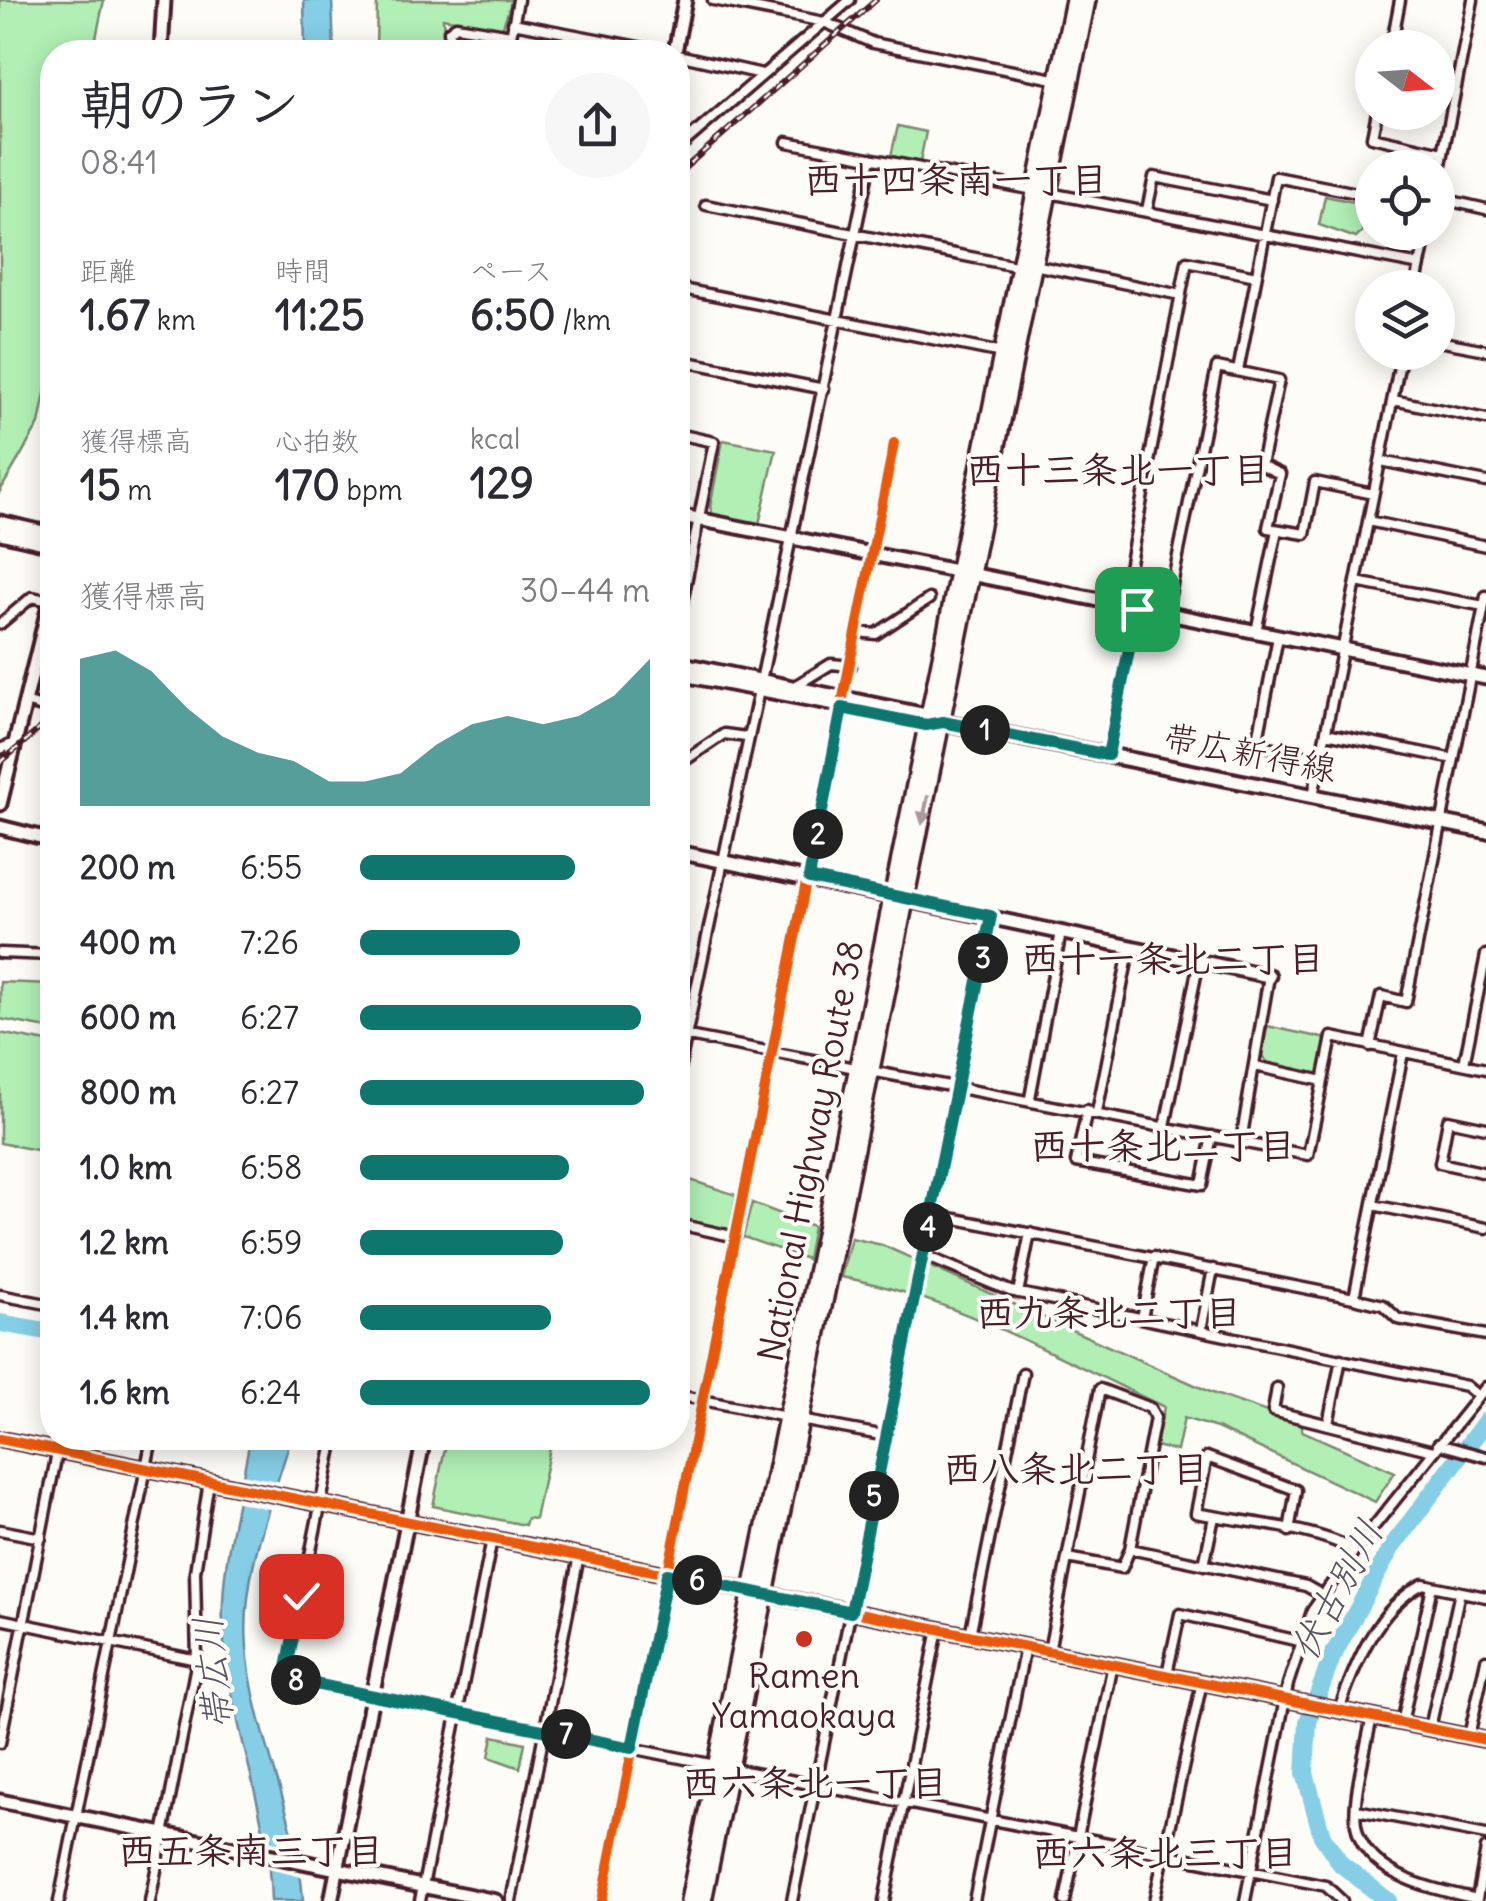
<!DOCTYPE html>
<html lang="ja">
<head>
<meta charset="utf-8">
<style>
  body { margin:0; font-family:Delius,"Klee One",sans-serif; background:#f7f7f7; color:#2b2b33; height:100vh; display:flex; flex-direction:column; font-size:38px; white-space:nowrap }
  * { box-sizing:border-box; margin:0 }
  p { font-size:32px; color:#7c7c81 }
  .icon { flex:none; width:55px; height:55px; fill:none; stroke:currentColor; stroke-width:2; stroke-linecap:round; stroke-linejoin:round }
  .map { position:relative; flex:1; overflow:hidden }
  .sheet { position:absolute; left:40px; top:40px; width:650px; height:1410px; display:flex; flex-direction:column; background:#fff; border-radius:40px; box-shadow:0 5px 25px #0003 }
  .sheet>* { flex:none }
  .needle { width:65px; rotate:107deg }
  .buttons { position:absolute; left:1355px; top:30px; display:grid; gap:20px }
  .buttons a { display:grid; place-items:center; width:100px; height:100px; border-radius:50%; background:#fff; box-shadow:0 5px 25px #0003; font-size:50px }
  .pin { position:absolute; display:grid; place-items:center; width:85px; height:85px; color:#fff; margin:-42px; border-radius:20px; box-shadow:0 5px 15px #0006 }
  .km { position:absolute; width:50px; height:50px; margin:-25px; border-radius:50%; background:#222; color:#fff; font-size:28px; line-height:50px; text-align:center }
  .round { display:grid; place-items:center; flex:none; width:105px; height:105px; border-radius:52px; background:#f7f7f7 }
  .overview { display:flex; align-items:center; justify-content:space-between; height:170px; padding:0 40px }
  h1 { font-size:55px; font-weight:700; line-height:75px }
  .metrics { display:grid; grid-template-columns:repeat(3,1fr); gap:15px; height:170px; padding:10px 40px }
  .metrics div { display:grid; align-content:center }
  .metrics b { font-size:42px; font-weight:700 }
  .metrics small { font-size:28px; font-weight:400 }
  .metrics p { font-size:28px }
  .chart { height:280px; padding:20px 40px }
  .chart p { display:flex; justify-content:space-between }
  .chart svg { width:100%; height:180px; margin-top:10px; fill:#0f766e; opacity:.7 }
  ul { padding:0 40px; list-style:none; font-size:32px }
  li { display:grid; grid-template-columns:160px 120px 1fr; align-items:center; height:75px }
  li i { height:25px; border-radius:12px; background:#0f766e }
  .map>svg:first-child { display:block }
  .green { fill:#b1efb5; stroke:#7e8770; stroke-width:2.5 }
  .water { fill:#85cee5; stroke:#6d889b; stroke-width:2.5 }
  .pier { fill:#fdfcf7 }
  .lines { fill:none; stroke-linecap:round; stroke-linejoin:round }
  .river { stroke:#85cee5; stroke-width:18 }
  .street-casing { stroke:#4a1f2b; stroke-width:15 }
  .secondary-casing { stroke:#4a1f2b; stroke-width:19 }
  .primary-casing { stroke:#4a1f2b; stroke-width:20 }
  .highway-casing { stroke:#4a1f2b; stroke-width:22 }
  .street { stroke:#fdfcf7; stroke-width:8 }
  .secondary { stroke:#fdfcf7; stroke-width:11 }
  .primary { stroke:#fdfcf7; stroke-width:12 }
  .highway { stroke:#fdfcf7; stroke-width:15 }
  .rail-casing { stroke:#4a1f2b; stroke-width:6 }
  .rail { stroke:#fdfcf7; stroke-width:2.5; stroke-dasharray:8; stroke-linecap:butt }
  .cycleway-casing { stroke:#fdfcf7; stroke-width:16 }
  .cycleway { stroke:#e8590c; stroke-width:10 }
  .oneway { fill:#ac999b }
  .route-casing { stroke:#fff; stroke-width:20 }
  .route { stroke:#0f766e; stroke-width:12 }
  .poi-dot { fill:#c8321e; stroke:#fdfcf7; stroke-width:4 }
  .labels { text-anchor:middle; stroke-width:8; stroke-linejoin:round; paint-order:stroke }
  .street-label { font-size:35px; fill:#4a1f2b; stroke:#fdfcf7 }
  .poi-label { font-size:35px; fill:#4a1f2b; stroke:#fdfcf7 }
  .neighbourhood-label { font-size:38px; font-weight:bold; fill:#4a1f2b; stroke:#fdfcf7 }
  .water-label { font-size:38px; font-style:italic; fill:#5c5463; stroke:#fdfcf7 }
</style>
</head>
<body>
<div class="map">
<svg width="1486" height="1901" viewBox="0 0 1486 1901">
  <rect width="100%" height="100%" fill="#fdfcf7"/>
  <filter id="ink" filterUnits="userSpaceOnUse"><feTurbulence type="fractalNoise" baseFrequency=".01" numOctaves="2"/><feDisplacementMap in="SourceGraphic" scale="20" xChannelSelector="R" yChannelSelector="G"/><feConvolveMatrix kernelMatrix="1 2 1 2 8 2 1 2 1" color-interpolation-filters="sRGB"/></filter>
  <g filter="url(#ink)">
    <path class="green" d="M 0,0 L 104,0 L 93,52 L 52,52 L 52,358 L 39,424 L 0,491 Z
      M 377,0 L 512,0 L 502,29 L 443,18 L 445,52 L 376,52 Z
      M 898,126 L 926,132 L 920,162 L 891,156 Z
      M 1325,196 L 1368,205 L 1362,232 L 1356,238 L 1319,225 Z
      M 723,440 L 776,450 L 759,524 L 713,515 L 710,507 Z
      M 0,982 L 52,984 L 52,1029 L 0,1019 Z
      M 1267,1026 L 1327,1039 L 1320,1074 L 1269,1065 L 1262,1055 Z
      M 0,1033 L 52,1043 L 52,1153 L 0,1143 Z
      M 678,1176 L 736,1195 L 729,1233 L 678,1222 Z
      M 752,1203 L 813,1226 L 807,1259 L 743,1237 Z
      M 851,1238 L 882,1245 L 1215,1394 L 1302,1424 L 1302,1431 L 1395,1472 L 1375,1502 L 1217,1428 L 1184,1418 L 1177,1451 L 1155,1446 L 1164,1407 C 1061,1359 954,1297 841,1277 Z
      M 447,1438 L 552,1438 L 535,1519 L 527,1518 L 525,1525 L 433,1506 Z
      M 493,1736 L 525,1743 L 520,1768 L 489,1757 Z"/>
    <path class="water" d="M 304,0 L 332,0 L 334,52 L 305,52 Z
      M 250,1438 L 291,1438 C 271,1506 241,1574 247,1647 C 253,1733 298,1814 303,1901 L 271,1901 C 269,1812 233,1731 224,1643 C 217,1573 239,1506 250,1438 Z"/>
    <path class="pier" d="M 241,1474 L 282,1482 L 273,1510 L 233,1501 Z
      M 261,1839 L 300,1846 L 306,1878 L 264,1868 Z"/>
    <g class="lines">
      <path class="river" d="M 0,1323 L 52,1332
        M 1388,1901 L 1341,1864 L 1322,1836 L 1305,1773 L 1308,1722 L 1332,1657 L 1391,1548 L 1486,1421"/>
      <defs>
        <path id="street" d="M 713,0 L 824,22 L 873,43 L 1059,80
          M 513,23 L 665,52
          M 1391,48 L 1400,0
          M 451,52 L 449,31 L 456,26 L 511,35
          M 508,52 L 518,0
          M 565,52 L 568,34
          M 678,55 L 762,74
          M 1377,112 L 1372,137 L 1443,153
          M 787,142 L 1420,265
          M 678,148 L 850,0
          M 1438,180 L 1473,0
          M 1438,198 L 1486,209
          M 706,205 L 1021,267
          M 1147,210 L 1154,177 L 1272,200
          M 1034,265 L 1181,295
          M 678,288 L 1002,353
          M 1415,288 L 1427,232
          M 1438,341 L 1486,350
          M 678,360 L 824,389
          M 1238,371 L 1276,177 L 1372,196
          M 1393,400 L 1486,419
          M 678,434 L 714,442 L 678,623
          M 1381,461 L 1486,482
          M 1368,521 L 1486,546
          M 1356,582 L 1484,606
          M 1122,605 L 1187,262 L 1256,276
          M 1166,614 L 1217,367 L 1279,380 L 1261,465 L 1280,474 L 1268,528 L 1305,534 L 1315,482 L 1373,494
          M 0,624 L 32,597 L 50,601
          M 858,632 L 876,634 L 929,599
          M 1256,632 L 1277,530
          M 1278,637 L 1257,744 L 1321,759
          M 795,686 L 831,664 L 851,666
          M 25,702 L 42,707 L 52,702
          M 1326,733 L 1454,759
          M 0,749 L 15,743
          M 1108,755 L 1137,609
          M 678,765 L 724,734 L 746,737
          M 1313,796 L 1402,352
          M 45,838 L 52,824
          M 0,953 L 52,955
          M 678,1034 L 1308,1155 L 1332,1037 L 1486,1069
          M 1370,1046 L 1381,996 L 1406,1002 L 1486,596
          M 1464,1064 L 1486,955
          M 1255,1066 L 1323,1081
          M 678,1075 L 871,158
          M 1030,1098 L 1061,932
          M 1087,1110 L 1076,1162 L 1202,1185 L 1212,1136
          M 1097,1112 L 1130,946
          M 1165,1126 L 1199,961
          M 1486,1128 L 1448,1120 L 1440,1163 L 1486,1173
          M 1241,1141 L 1269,976
          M 1373,1205 L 1486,1228
          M 931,1214 L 1354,1298 L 1383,1305 L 1398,1319 L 1486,1335
          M 678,1224 L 736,1237
          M 923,1255 L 1010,1291 L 1466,1386 L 1478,1396
          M 1018,1293 L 1030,1233
          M 0,1295 L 52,1305
          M 1354,1298 L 1403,1053
          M 1142,1318 L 1154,1257
          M 1201,1330 L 1213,1269
          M 1277,1388 L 1273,1411 L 1433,1451
          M 678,1395 L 786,1417
          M 800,1420 L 886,1436
          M 1328,1424 L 1341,1359
          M 334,1438 L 285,1678 L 715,1765
          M 1438,1444 L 1486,1457
          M 0,1530 L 41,1538
          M 1289,1531 L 1296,1490 L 1207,1457 L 1196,1513 C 1247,1523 1309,1526 1355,1550
          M 1130,1549 L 1306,1586 L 1322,1595
          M 1204,1565 L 1214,1517
          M 0,1619 L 197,1660
          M 970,1635 L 1023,1373
          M 1049,1651 L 1100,1389 L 1150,1408 L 1155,1418 L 1130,1549 L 1122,1568 L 1067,1558
          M 1167,1674 L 1180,1614 L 1299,1641
          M 1339,1710 C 1355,1664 1377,1608 1423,1584 L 1432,1586
          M 1372,1716 C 1367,1745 1352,1798 1356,1825 C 1365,1877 1435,1889 1477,1899 L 1486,1849
          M 1402,1723 L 1432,1586 L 1486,1597
          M 1430,1728 L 1460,1592
          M 1469,1736 L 1486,1660
          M 0,1743 L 60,1438
          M 729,1768 L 1326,1886 L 1342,1901
          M 1357,1810 L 1486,1835
          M 59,1901 L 152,1438
          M 150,1901 L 197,1660 L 195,1572 L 209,1481
          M 420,1901 L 492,1539
          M 511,1901 L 579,1556
          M 602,1901 L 894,443
          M 792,1901 L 991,916
          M 884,1901 L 938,1629
          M 974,1901 L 1025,1647
          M 1065,1901 L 1113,1664
          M 1154,1901 L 1202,1682
          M 1245,1901 L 1288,1684 L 1312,1611 L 1355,1550 L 1486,1387"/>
        <path id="secondary" d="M 161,52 L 164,0
          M 675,52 L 685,0
          M 678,515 L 1486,678
          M 0,522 L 52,534
          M 0,533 L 52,545
          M 678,663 L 935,717
          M 678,674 L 934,723
          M 0,804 L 52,593
          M 0,827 L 52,840
          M 678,852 L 1269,976
          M 0,1439 L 1486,1740
          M 0,1801 L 496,1901
          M 331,1901 L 424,1438"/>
        <path id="primary" d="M 943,722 L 1486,831"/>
        <path id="highway" d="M 689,1901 L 1074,0
          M 703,1901 L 1087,0"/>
      </defs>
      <use href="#street" class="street-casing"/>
      <use href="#secondary" class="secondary-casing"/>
      <use href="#primary" class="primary-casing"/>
      <use href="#highway" class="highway-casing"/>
      <use href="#street" class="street"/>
      <use href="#secondary" class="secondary"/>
      <use href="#primary" class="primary"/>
      <use href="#highway" class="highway"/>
      <defs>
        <path id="rail" d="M 678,174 L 876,0
          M 0,763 L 52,718"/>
      </defs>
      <use href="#rail" class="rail-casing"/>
      <use href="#rail" class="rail"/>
      <defs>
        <path id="cycleway" d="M 0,1439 L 1486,1740
          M 602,1901 L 894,443"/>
      </defs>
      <use href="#cycleway" class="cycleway-casing"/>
      <use href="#cycleway" class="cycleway"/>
    </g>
    <defs><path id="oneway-solid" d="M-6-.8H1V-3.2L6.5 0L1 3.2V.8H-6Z" transform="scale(2.5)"/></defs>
    <use class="oneway" href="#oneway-solid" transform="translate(925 810) rotate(102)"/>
  </g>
  <g class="lines" filter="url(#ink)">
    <defs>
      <path id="route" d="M 301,1596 L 285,1678 L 632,1748 L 667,1574 L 851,1612 L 991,916 L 809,878 L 842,708 L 926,725 L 943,722 L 1108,755 L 1137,609"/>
    </defs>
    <use href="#route" class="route-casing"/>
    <use href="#route" class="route"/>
  </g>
  <circle class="poi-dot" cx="804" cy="1639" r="10"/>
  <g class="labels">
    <g class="street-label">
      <text transform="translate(1250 753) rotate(11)" y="12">帯広新得線</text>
      <text transform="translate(811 1151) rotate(-79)" y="12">National Highway Route 38</text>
    </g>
    <g class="poi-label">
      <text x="804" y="1688">Ramen<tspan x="804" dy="40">Yamaokaya</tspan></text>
    </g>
    <g class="neighbourhood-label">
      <text x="956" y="193">西十四条南一丁目</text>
      <text x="1118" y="483">西十三条北一丁目</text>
      <text x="1173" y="972">西十一条北二丁目</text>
      <text x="1163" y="1159">西十条北二丁目</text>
      <text x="1109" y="1326">西九条北二丁目</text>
      <text x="1076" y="1482">西八条北二丁目</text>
      <text x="815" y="1796">西六条北一丁目</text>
      <text x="251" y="1864">西五条南三丁目</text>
      <text x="1165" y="1866">西六条北三丁目</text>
    </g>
    <g class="water-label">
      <text transform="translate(1337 1590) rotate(-62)" y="13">伏古別川</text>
      <text transform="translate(213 1673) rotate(-96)" y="13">帯広川</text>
    </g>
  </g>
</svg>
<div class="buttons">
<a><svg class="needle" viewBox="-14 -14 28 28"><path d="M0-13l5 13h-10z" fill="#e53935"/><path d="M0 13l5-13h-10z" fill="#7c7c81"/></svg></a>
<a><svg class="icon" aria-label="locate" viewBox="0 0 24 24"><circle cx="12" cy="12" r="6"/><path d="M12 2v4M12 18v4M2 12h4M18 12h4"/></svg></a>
<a><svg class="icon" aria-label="layers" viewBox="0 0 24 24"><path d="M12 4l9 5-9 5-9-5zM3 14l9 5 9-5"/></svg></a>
</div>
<div class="pin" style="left:1137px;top:609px;background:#1e9e55"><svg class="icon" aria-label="arrive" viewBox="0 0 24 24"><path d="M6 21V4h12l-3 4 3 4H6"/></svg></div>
<div class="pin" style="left:301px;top:1596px;background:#d93025"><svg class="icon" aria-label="check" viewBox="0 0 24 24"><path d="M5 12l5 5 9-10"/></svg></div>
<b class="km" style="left:985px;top:730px">1</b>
<b class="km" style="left:818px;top:834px">2</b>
<b class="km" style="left:983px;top:958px">3</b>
<b class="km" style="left:928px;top:1227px">4</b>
<b class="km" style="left:874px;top:1496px">5</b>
<b class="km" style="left:697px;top:1580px">6</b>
<b class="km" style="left:566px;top:1734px">7</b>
<b class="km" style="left:296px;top:1680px">8</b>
<section class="sheet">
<div class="overview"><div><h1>朝のラン</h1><p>08:41</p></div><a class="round"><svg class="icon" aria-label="share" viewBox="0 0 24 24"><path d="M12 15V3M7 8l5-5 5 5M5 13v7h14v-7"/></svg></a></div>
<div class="metrics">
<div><p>距離</p><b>1.67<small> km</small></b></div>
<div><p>時間</p><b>11:25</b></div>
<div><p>ペース</p><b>6:50<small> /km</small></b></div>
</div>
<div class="metrics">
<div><p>獲得標高</p><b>15<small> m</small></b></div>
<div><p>心拍数</p><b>170<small> bpm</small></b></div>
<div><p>kcal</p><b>129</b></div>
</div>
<div class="chart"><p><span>獲得標高</span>30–44 m</p>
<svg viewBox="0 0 160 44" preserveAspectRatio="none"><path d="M0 44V8L10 6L20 11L30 20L40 27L50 31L60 33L70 38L80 38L90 36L100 29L110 24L120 22L130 24L140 22L150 17L160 8V44z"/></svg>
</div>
<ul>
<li><b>200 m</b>6:55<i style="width:74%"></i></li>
<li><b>400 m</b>7:26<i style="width:55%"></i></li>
<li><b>600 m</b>6:27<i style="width:97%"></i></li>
<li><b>800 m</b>6:27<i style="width:98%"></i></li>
<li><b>1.0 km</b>6:58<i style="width:72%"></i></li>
<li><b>1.2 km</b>6:59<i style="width:70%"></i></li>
<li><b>1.4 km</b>7:06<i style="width:66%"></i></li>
<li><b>1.6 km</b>6:24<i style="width:100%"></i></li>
</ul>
</section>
</div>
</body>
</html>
